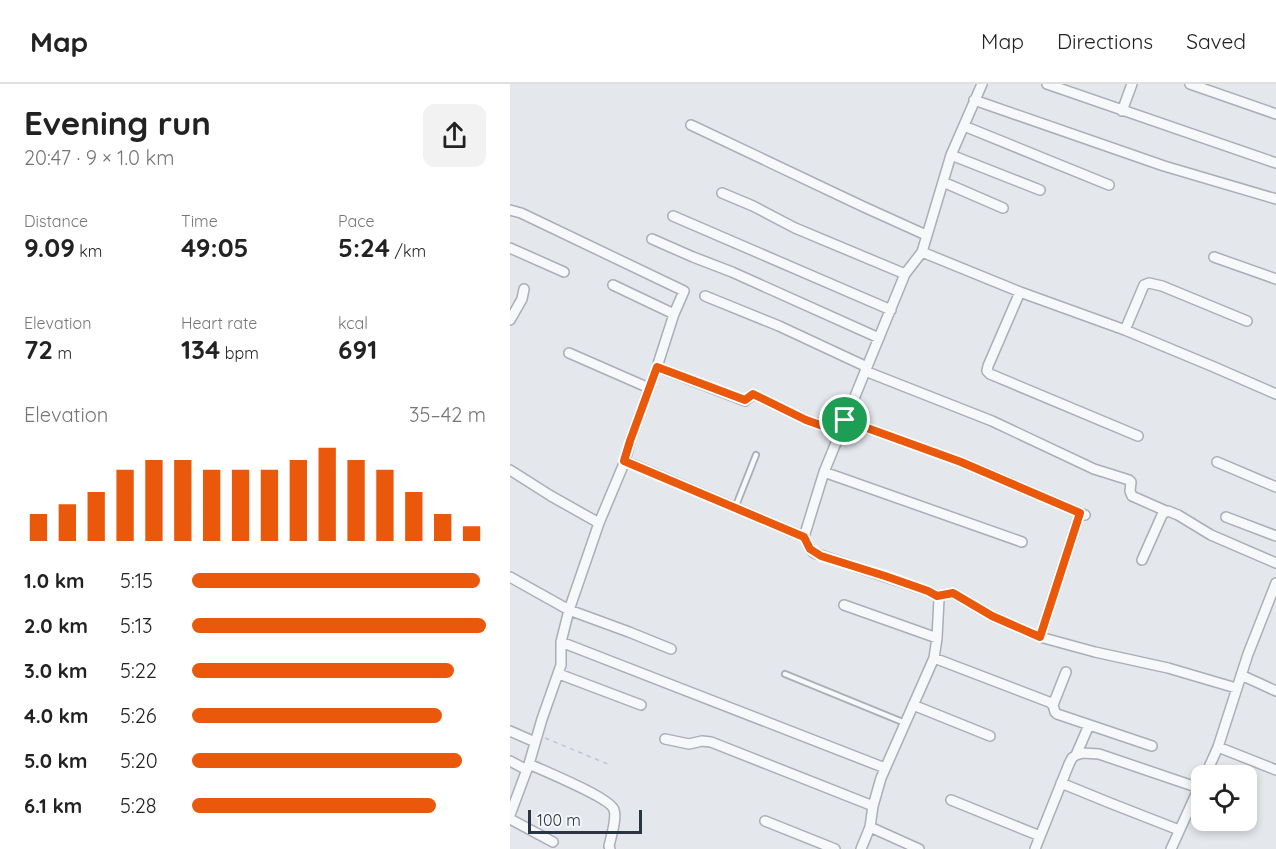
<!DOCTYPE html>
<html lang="en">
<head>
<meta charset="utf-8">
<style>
  body { margin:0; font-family:Quicksand,sans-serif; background:#f2f2f2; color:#222; height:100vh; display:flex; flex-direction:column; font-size:22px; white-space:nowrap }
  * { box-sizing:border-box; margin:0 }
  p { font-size:20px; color:#767676 }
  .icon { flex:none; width:33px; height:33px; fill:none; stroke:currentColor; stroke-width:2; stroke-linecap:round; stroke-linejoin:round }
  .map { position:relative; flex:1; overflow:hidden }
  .panel { display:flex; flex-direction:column; background:#fff; width:510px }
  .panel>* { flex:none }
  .fabs { position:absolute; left:681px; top:681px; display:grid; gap:12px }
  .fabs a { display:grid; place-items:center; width:66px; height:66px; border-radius:12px; background:#fff; box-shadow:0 3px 9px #0003; font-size:30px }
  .scale { position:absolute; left:18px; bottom:15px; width:114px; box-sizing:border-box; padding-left:6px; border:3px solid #2b3445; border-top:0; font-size:16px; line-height:21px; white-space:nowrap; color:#2b3445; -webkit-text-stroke:4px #f4f6f9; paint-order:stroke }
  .pin { position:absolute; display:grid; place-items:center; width:51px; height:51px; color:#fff; margin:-26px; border:3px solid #fff; border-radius:50%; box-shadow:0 2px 6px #0007 }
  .round { display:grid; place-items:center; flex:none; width:63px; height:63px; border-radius:12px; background:#f2f2f2 }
  .headline { display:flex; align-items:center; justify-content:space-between; height:102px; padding:0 24px }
  h1 { font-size:33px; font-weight:700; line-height:45px }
  .metrics { display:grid; grid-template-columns:repeat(3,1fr); gap:9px; height:102px; padding:6px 24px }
  .metrics div { display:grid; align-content:center }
  .metrics b { font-size:26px; font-weight:700 }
  .metrics small { font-size:16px; font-weight:400 }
  .metrics p { font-size:16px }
  .chart { height:168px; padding:12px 24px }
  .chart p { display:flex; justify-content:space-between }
  .chart svg { width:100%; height:108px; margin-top:6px; stroke:#ea580c; stroke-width:6 }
  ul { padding:0 24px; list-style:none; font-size:20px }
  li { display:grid; grid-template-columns:96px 72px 1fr; align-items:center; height:45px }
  li i { height:15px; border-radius:8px; background:#ea580c }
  header { display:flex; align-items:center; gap:36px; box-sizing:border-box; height:84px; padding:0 30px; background:#fff; border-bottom:2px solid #e0e0e0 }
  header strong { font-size:28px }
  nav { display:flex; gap:33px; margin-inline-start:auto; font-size:21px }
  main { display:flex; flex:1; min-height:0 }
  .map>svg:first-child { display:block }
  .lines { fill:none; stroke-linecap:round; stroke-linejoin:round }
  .service-casing { stroke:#a9aeb7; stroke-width:8 }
  .minor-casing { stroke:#a9aeb7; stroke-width:12 }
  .path { stroke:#c2c5cb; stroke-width:1.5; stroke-dasharray:4.5 4.5; stroke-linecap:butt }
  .service { stroke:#f7f8fa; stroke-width:4.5 }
  .minor { stroke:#f7f8fa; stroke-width:9 }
  .route-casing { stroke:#fff; stroke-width:12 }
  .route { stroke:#ea580c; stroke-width:8 }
</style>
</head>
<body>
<header>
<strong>Map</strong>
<nav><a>Map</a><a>Directions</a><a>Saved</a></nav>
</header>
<main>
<section class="panel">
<div class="headline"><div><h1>Evening run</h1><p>20:47 · 9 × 1.0 km</p></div><a class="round"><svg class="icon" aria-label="share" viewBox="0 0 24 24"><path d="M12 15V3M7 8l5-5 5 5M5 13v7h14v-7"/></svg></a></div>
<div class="metrics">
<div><p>Distance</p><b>9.09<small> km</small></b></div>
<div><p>Time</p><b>49:05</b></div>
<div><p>Pace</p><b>5:24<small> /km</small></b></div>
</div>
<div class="metrics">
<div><p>Elevation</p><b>72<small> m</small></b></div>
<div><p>Heart rate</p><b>134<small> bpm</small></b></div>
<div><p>kcal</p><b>691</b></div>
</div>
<div class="chart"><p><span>Elevation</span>35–42 m</p>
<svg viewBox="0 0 160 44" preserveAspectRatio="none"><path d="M5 44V33M15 44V29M25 44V24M35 44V15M45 44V11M55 44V11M65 44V15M75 44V15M85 44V15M95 44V11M105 44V6M115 44V11M125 44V15M135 44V24M145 44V33M155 44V38"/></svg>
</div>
<ul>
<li><b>1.0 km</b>5:15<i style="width:98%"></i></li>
<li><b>2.0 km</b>5:13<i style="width:100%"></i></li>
<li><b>3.0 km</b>5:22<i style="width:89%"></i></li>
<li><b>4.0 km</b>5:26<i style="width:85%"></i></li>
<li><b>5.0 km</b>5:20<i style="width:92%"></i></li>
<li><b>6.1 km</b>5:28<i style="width:83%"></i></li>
</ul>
</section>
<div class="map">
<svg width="766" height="765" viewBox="0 0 766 765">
  <rect width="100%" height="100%" fill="#e4e7ec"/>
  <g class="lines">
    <defs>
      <path id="service" d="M 225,424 L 246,371
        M 275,590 L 395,639"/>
      <path id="minor" d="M 537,0 L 766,79
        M 680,0 L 766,30
        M 464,16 L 654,82 L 766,115
        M 612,27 L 622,0
        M 181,41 L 354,123 L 416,151
        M 454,42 L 599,101
        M 441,71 L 530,106
        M 433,98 L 493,124
        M 212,109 L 243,122 L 285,144 L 395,190
        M 0,126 L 11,129 L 174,207 L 164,230 L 147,283 L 235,317 L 243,310 L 296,336 L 330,348
        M 163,132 L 381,226
        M 142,155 L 183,173 L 222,188 L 369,254
        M 0,164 L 54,188
        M 412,168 L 441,71 L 472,0
        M 704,173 L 766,195
        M 103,201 L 164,230
        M 510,208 L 478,282 L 477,287 L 480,290 L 628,352
        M 195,212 L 269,242 L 357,283
        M 0,236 L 12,215 L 14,205
        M 615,246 L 634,201 L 639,199 L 652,202 L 737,237
        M 59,269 L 139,304
        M 355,287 L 482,337 L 584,385 L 619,396 L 621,398 L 620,407 L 622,412 L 656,427
        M 335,336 L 451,378 L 575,431
        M 115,377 L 294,453
        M 707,378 L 766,403
        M 0,386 L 41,412 L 89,439
        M 314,388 L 512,458
        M 716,433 L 766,452
        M 632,476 L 652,431 L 654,429 L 658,427 L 668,431 L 701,451 L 766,479
        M 0,493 L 59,526 L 119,548 L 161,565
        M 427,512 L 443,509 L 482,532 L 530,553 L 585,568 L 658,584 L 726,604
        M 334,521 L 427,554
        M 530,553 L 570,429
        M 51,558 L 375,684
        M 424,574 L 539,618 L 543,621 L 545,628 L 547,630 L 642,662
        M 49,590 L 131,621
        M 731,591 L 766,607
        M 403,621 L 480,652
        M 543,621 L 556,588
        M 0,647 L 25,658
        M 155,655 L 179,660 L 192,657 L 201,658 L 363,722
        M 708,663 L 766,686
        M 566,671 L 579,641
        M 0,677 L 17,686
        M 19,680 L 32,635 L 51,581 L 51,558 L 59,526 L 89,439 L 115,377 L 120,357 L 147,283
        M 695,692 L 708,663 L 738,570 L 766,499
        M 551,699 L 600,719 L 669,746
        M 441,716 L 530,752
        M 0,731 L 19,680 C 34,687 101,714 104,726 C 107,734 101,753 99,762 L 100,765
        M 0,735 L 43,758
        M 255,737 L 325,765
        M 360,743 L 409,765
        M 351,765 L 360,743 L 363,722 L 371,694 L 424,574 L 427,554 L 429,515 L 427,512 L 418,507 L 304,469 L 300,465 L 294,453 L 314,388 L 395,190 L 412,168 L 510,208 L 615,246 L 704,283 L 766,310
        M 525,765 L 559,680 L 562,674 L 566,671 L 573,669 L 589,670 L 689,704
        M 661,765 L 691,699"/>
    </defs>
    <use href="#service" class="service-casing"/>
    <use href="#minor" class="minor-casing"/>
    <path class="path" d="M 35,654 L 100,681"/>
    <use href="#service" class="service"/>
    <use href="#minor" class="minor"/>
  </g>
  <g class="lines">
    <defs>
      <path id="route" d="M 147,283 L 235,316 L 243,310 L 296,336 L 330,348 L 335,336 L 451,378 L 570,429 L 530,553 L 482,532 L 443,509 L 427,512 L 418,507 L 375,492 L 311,472 L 300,465 L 294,453 L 114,377 L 120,357 Z"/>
    </defs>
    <use href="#route" class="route-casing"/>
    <use href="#route" class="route"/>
  </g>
</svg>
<div class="fabs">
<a><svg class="icon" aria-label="locate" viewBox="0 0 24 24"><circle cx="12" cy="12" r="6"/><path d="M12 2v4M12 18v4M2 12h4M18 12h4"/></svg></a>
</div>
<div class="scale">100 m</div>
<div class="pin" style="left:335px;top:336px;background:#1e9e55"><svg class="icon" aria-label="arrive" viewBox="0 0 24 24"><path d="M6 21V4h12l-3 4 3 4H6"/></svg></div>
</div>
</main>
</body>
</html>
